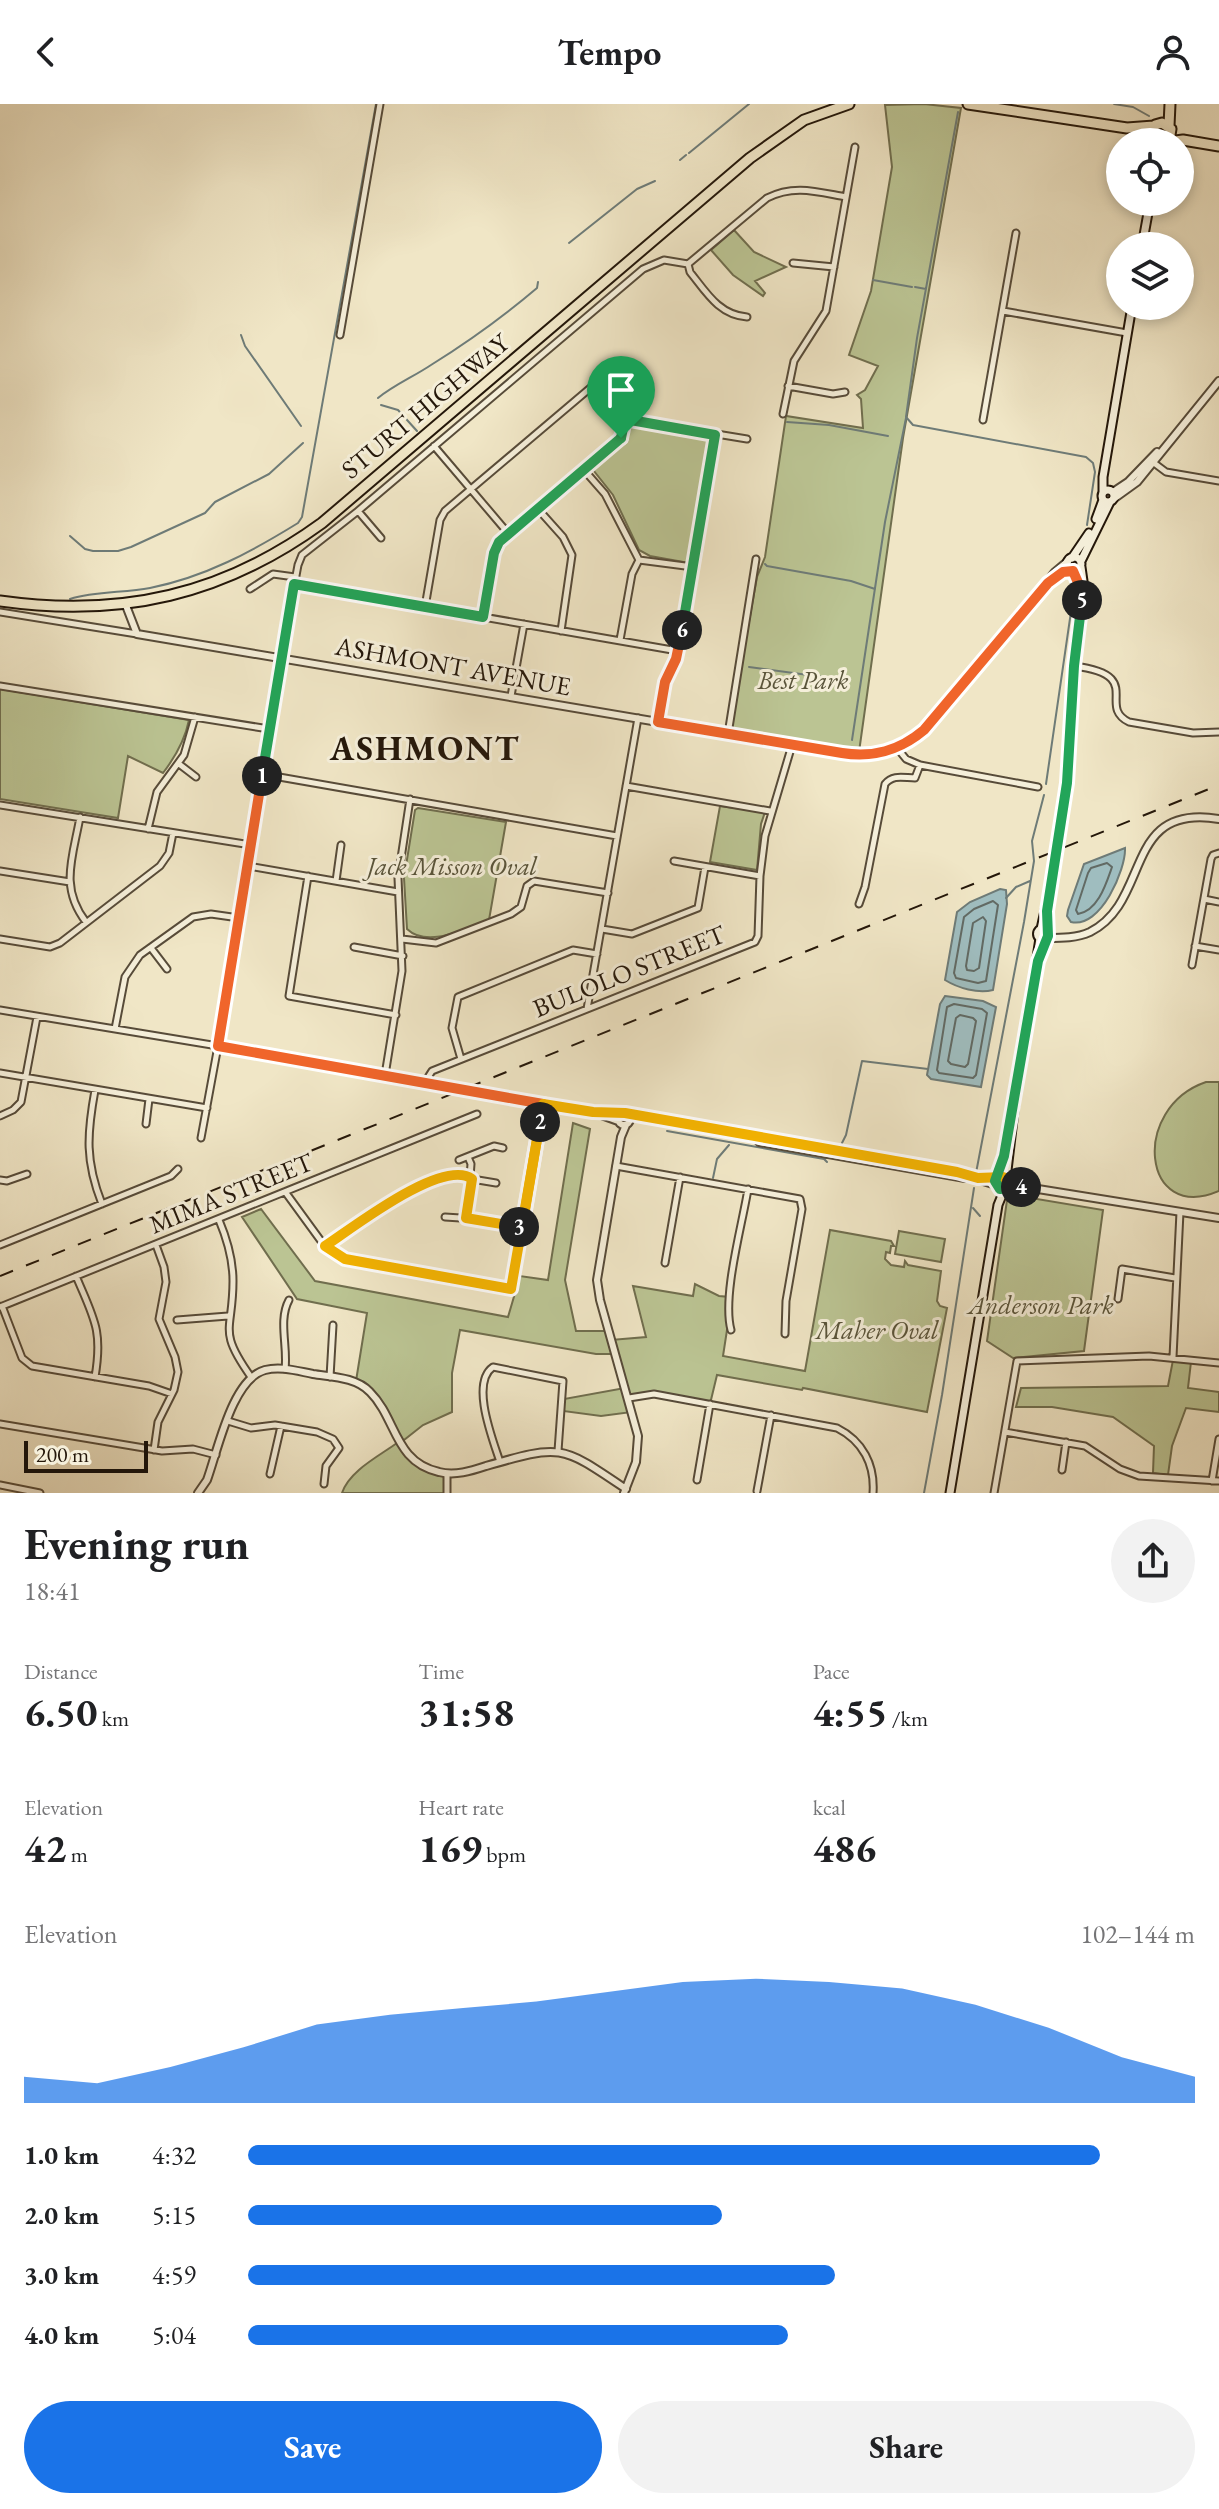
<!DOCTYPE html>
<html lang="en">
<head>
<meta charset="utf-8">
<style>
  body { margin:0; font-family:"EB Garamond",serif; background:#f2f2f2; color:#202124; height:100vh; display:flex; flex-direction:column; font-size:30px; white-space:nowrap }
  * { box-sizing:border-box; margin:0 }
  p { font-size:26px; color:#757577 }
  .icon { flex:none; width:44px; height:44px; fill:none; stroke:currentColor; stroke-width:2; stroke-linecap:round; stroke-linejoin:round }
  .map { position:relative; height:1389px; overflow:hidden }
  .sheet { display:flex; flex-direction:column; background:#fff; flex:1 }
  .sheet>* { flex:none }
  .controls { position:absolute; left:1106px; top:24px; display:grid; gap:16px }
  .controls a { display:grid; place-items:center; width:88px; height:88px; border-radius:50%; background:#fff; box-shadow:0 4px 12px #0003; font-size:40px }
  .scale { position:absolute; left:24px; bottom:20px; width:124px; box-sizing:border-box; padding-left:8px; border:4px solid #24170a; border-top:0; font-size:22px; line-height:28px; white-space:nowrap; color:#24170a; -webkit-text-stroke:6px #f5efda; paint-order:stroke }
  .pin { position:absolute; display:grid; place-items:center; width:68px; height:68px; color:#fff; margin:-82px -34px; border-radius:50% 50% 50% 0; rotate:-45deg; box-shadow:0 0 8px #0007 }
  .pin .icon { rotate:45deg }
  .km { position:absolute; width:40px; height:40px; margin:-20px; border-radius:50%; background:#222; color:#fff; font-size:22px; line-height:40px; text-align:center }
  .round { display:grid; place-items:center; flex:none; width:84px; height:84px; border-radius:42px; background:#f2f2f2 }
  .summary { display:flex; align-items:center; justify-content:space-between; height:136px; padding:0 24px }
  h1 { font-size:44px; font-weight:700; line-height:60px }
  .metrics { display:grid; grid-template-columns:repeat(3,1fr); gap:12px; height:136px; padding:8px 24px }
  .metrics div { display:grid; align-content:center }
  .metrics b { font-size:40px; font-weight:700 }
  .metrics small { font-size:22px; font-weight:400 }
  .metrics p { font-size:22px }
  .chart { height:224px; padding:16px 24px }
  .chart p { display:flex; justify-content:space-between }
  .chart svg { width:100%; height:144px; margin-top:8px; fill:#1a73e8; opacity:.7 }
  .cta { display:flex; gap:16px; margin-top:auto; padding:16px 24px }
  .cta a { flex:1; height:92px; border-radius:48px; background:#1a73e8; color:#fff; font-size:32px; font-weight:700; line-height:92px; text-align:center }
  .cta a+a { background:#f2f2f2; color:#202124 }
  ul { padding:0 24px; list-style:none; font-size:26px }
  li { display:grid; grid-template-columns:128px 96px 1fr; align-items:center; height:60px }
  li i { height:20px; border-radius:10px; background:#1a73e8 }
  header { display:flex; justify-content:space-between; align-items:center; height:104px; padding:0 24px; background:#fff; font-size:36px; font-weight:700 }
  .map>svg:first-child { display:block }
  .green { fill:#bbc493; stroke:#706e4e; stroke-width:2 }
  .water { fill:#9fbdbf; stroke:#6e7b77; stroke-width:2 }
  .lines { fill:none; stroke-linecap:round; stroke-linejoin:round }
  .shore { stroke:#626a64; stroke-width:2 }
  .stream { stroke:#6e7b77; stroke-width:2 }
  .minor-casing { stroke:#574b39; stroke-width:9 }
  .tertiary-casing { stroke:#574b39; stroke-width:10 }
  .secondary-casing { stroke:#24170a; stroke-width:11 }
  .trunk-casing { stroke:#24170a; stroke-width:13 }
  .minor { stroke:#f5efda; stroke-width:5 }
  .tertiary { stroke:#f5efda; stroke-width:6 }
  .secondary { stroke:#f5efda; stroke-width:7 }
  .trunk { stroke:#f0e6c6; stroke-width:9 }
  .rail { stroke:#24170a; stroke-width:2; stroke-dasharray:14 14; stroke-linecap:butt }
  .secondary-bridge-casing { stroke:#24170a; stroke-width:11; stroke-linecap:butt }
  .secondary-bridge { stroke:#f5efda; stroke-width:7 }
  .split-1-casing { stroke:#fff; stroke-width:16 }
  .split-2-casing { stroke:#fff; stroke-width:16 }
  .split-3-casing { stroke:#fff; stroke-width:16 }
  .split-4-casing { stroke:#fff; stroke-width:16 }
  .split-5-casing { stroke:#fff; stroke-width:16 }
  .split-6-casing { stroke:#fff; stroke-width:16 }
  .split-7-casing { stroke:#fff; stroke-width:16 }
  .split-1 { stroke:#22a559; stroke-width:10 }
  .split-2 { stroke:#f0652b; stroke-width:10 }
  .split-3 { stroke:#f5b400; stroke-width:10 }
  .split-4 { stroke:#f5b400; stroke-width:10 }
  .split-5 { stroke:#22a559; stroke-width:10 }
  .split-6 { stroke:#f0652b; stroke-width:10 }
  .split-7 { stroke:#22a559; stroke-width:10 }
  .labels { text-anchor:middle; stroke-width:6; stroke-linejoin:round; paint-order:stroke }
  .street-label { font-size:26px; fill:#24170a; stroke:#f5efda }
  .park-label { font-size:26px; font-style:italic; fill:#59543a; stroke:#f5efda }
  .district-label { font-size:34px; font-weight:bold; letter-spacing:2px; fill:#24170a; stroke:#f5efda }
</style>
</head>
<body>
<header><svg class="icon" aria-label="back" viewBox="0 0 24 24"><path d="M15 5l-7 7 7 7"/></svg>Tempo<svg class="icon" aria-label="person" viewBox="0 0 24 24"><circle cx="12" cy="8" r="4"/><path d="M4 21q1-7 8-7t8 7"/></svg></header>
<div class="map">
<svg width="1219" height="1389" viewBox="0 0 1219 1389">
  <rect width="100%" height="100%" fill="#f0e6c6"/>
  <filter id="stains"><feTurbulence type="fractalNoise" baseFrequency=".0025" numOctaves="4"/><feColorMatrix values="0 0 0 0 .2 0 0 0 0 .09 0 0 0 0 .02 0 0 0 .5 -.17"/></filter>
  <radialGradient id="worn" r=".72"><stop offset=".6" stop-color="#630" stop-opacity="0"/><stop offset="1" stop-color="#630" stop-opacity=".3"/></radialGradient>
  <path class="green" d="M 924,0 L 961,4 L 903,334 L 859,648 L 729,629 L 757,473 L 765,453 L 786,312 L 863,324 L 861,295 L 857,291 L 865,286 L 878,262 L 849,251 L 871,187 L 892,63 L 885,1 Z
    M 734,126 L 754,148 L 786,163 L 755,177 L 765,189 L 763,192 L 733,171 L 711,146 Z
    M 634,318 L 707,332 L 712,337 L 692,457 L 689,459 L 650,452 L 639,446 L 613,391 L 594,367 L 595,361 L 625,334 L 629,322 Z
    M 0,585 L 189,616 C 185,636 176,652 163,669 L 128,652 L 118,714 L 0,695 Z
    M 720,702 L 765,708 L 761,720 L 757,766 L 710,758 Z
    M 418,704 L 506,718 L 489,816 C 466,824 428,845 407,825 L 404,774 L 415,706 Z
    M 1206,978 L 1219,978 L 1219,1087 C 1142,1120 1130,1004 1206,978 Z
    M 573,1019 L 590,1025 L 565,1176 L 576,1227 L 608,1227 L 611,1236 L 646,1233 L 633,1182 L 693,1192 L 695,1180 L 719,1192 L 730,1193 L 731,1226 L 727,1226 L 723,1252 L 805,1267 L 830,1126 L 891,1137 L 894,1142 L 891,1142 L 890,1149 L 886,1148 L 885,1155 L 891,1161 L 904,1163 L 905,1157 L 908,1161 L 941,1167 L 937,1197 L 940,1202 L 947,1204 L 927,1308 L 803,1284 L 802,1286 L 717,1271 L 710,1300 L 654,1290 L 628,1294 L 632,1308 L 601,1312 L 563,1307 L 564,1295 L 625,1284 L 615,1250 L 596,1250 L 460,1226 L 452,1269 L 452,1308 L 423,1321 L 399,1340 L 408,1353 L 447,1370 L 446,1389 L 342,1389 C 349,1367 379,1352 397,1339 L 381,1303 L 356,1277 L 367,1209 L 297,1195 L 242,1113 L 261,1105 L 315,1177 L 508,1213 L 520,1172 L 548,1176 Z
    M 1013,1091 L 1103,1106 L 1084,1247 L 1013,1254 L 987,1237 L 1007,1096 Z
    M 899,1127 L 945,1135 L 941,1158 L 895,1150 Z
    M 1173,1256 L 1191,1258 L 1188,1284 L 1219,1288 L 1219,1308 L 1186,1304 L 1172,1342 L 1168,1371 L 1153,1369 L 1154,1342 L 1113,1313 L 1052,1303 L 1016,1303 L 1021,1284 L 1168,1282 Z"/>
  <path class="water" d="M 1125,744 C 1126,765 1101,825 1071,818 L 1067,812 L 1068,806 L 1084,760 Z
    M 1000,785 L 1006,786 L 1007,800 L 993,886 C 978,890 958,884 945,876 L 957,808 L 970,798 Z
    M 945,892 L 983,897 L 996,903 L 981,983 L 931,975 L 927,971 L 940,900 Z"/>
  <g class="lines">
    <path class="shore" d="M 1107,759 L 1112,763 C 1106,780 1098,807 1078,810 L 1076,806 L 1088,769 L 1091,764 Z
      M 993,797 L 998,801 L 986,877 L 978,879 L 956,874 L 954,869 L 964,813 L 974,805 Z
      M 983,813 L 986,817 L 979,864 L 974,867 L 967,866 L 966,862 L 973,819 Z
      M 954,900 L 982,905 L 987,909 L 976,971 L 973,974 L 939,969 L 937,966 L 947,903 Z
      M 960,911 L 973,914 L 976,917 L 968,960 L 965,963 L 951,960 L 948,957 L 956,914 Z"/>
    <path class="stream" d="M 1114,0 L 1133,3 L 1149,12
      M 958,8 L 917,234 L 906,313 L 913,321 L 1086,353 L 1093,359 L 1095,368 L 1087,421
      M 689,49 L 749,0
      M 680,56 L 686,51
      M 569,139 L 637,85 L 655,77
      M 873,176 L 912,183
      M 915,183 L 926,185
      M 241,231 L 245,242 L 301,322
      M 378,294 C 394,281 413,273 431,261 C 468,238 504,212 537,184 L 538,178
      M 381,301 L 398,306 L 417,327
      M 787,318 L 829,321 L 888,332
      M 70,432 L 85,445 L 93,447 L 118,447 L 131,443 L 205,409 L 215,398 L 269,370 L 303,339
      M 765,460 L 767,462 L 851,477 L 875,485
      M 70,495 C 95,487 124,489 150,484 C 205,473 251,448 298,419 L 302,413 L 376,0
      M 749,563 L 823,573
      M 852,636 L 885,418 L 906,314
      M 1046,680 L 1074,487
      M 1006,794 L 1016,783 L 1030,777
      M 667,1027 L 824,1055
      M 842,1039 L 846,1031 L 862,957 L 928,965
      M 827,1058 L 824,1055 L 828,1053
      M 976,1069 L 1024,818 L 1034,757 L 1032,737 L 1044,691
      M 713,1074 L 717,1055 L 729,1041
      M 973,1104 L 980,1112
      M 924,1389 L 942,1291 L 974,1084"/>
    <defs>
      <path id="minor" d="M 793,159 L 834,163
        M 688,160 L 767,94 C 794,80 818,88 846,93
        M 688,160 L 690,168 C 706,188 719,211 747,213
        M 1003,207 L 1127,229
        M 340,231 L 380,0
        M 788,282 L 833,290 L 845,288
        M 591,284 L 619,314 L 747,335
        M 783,310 L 794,257 L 826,207 L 855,43
        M 983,316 L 1016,129
        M 434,342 L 508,429
        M 1150,356 L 1166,368 L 1219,377
        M 584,366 L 605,390 L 639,456
        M 538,405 L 563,433 L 572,451 L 561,527
        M 358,407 L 381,434
        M 639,456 L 693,463
        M 294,480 L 678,547
        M 250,485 L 273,470 L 295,473
        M 425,503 L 440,416 L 445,407 L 608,269 L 614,260
        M 0,508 L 137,530
        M 483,513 L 495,445 L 499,438 L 619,336 L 625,315
        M 620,536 L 632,470 L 639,456
        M 281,552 L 298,461 L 302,451 L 358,407 L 643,165 L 664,156 L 688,160
        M 1074,562 C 1146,571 1096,602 1129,618 L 1193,629 L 1219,628
        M 0,582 L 269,625
        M 511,592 L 524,520
        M 658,618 L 665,578 L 678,547 L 715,331
        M 728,630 L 756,455
        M 897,644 L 906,655 L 920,661 L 1038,683
        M 179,660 L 196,673
        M 262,670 L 617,732
        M 626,682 L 770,707
        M 0,701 L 251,741
        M 80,713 C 73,753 59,783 86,818
        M 148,725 L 157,688 L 184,651 L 195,613
        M 674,757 L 760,772
        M 248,762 L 398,788
        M 0,767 L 70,778
        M 308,772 L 289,892 L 396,911
        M 336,777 L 341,741
        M 1204,795 L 1219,798
        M 859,800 L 865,783 L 885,680 C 893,670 904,674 915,674 L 920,661
        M 602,825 L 632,830 L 698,804 L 705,763
        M 0,835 L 50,843 L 60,839 L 160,762 L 169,749 L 173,729
        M 402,835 L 436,839 L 511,810 L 521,803 L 527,782 L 534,777 L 608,789
        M 1195,842 L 1219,846
        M 354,843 L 403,852
        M 151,844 L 167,865
        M 1192,861 L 1211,755 L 1213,751 L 1219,749
        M 587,905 L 638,614
        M 0,906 L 218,942 L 201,1034
        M 115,925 L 125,873 L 140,851 L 193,813 L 211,810 L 239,814
        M 461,955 L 452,924 L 458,893 L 573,846 L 597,850
        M 0,969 L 207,1004
        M 385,971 L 402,867 L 398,774 L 410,695
        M 425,978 L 432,967 L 755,838 L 758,832 L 760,772 L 765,732 L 792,641
        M 95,986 C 87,1030 85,1057 102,1100
        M 0,1012 L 13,1006 L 21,998 L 37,913
        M 146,1020 L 149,995
        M 468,1053 L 471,1060 L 470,1073
        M 459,1056 L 494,1042 L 503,1044
        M 616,1062 L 800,1095 L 802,1105 L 786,1197 L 785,1230
        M 472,1075 L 496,1079
        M 0,1076 L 7,1077 L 27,1070
        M 286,1089 L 321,1137 L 337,1152 L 511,1185 L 543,1000
        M 445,1113 L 476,1115 L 522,1124
        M 219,1116 C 227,1135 233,1156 233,1177 C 233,1228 217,1225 251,1273
        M 0,1141 L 171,1072 L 178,1065
        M 325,1142 C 351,1125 444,1053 472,1075 L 466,1114
        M 665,1159 L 680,1073
        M 76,1172 C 94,1215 103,1226 95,1273
        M 1118,1195 L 1122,1165 L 1175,1174
        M 2,1202 L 22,1254 L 32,1262 L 149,1282 L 172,1290
        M 0,1203 L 477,1010
        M 177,1216 L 228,1212
        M 731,1226 C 722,1192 742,1122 748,1085
        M 1173,1253 L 1180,1108
        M 285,1265 C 288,1243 278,1216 289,1196
        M 330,1273 L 333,1221
        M 629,1294 L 654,1290 L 837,1324 C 863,1337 875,1361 873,1389
        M 228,1317 L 251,1324 L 275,1321 L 317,1328 L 333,1335 L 339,1344 L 326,1362 L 324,1380
        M 0,1320 L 162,1347 L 193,1345 L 216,1351
        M 1005,1328 L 1085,1342 L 1120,1365 L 1139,1372 L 1219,1377
        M 154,1346 L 158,1318 L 174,1286 L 178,1268 L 175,1253 L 159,1215 L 166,1178 L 164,1163 L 156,1141
        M 500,1358 C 493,1336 470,1279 493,1263 L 563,1277 L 558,1347
        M 1062,1366 L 1066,1338
        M 270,1370 L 281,1322
        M 697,1376 L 710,1300
        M 1212,1377 L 1219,1335
        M 0,1381 L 40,1389
        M 757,1387 L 771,1311
        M 447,1389 L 447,1370
        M 994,1389 L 1017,1257 L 1149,1252 L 1219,1259"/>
      <path id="tertiary" d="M 1113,388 L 1128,378 L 1157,348
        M 1112,396 L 1137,378 L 1219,277
        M 1054,474 L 1070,466
        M 125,499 L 137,530 L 842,649 C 873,653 899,647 924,626 L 1055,468 L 1068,457
        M 281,552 L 218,942 L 593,1008 L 618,1017
        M 1047,834 C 1062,834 1077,834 1090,828 C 1152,797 1122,699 1219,715
        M618 1015a6 6 0 1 1 12 0a6 6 0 1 1-12 0Z
        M 627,1010 L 957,1068 L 978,1074 L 998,1074
        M 759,1038 L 965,1074
        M 980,1076 L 996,1081
        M 1006,1083 L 1038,1085 L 1219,1114
        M 198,1389 L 207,1376 C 218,1346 232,1275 265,1266 C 281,1262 297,1267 313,1270 C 332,1273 356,1273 370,1288 C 397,1315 394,1358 439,1368 C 455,1372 471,1367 486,1362 C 562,1340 561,1341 626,1385
        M 624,1389 L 636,1358 L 638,1332 L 600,1196 L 597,1176 L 621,1033 L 626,1021"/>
      <path id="secondary" d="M 1142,142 L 1150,98
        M1102 392a6 6 0 1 1 12 0a6 6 0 1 1-12 0Z
        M 1103,388 L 1103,373 L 1132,202
        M 1096,415 L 1103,396
        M1067 460a7 7 0 1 1 14 0a7 7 0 1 1-14 0Z
        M 1072,454 L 1089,429
        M 1081,457 L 1110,398
        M 1058,741 L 1067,679 L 1074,562 L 1084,484 L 1081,463
        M1037.5 830a5.5 5.5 0 1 1 11 0a5.5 5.5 0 1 1-11 0Z
        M 1041,825 L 1057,752
        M 998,1073 L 1003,1056
        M 1006,1075 L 1016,990 L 1040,834
        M 950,1389 L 998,1101 L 1005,1084"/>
      <path id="trunk" d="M 968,0 L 1127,24 L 1154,22
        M 1169,22 L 1170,0
        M 1156,38 L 1152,28 L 1155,21 L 1162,19 L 1171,25 L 1169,37
        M 1168,38 L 1183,36 L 1219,42
        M 0,497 C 122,514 223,491 322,419 L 750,54 L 804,16 L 849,0"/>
    </defs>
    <use href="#minor" class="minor-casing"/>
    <use href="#tertiary" class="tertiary-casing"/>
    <use href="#secondary" class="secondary-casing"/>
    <use href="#trunk" class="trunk-casing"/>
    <use href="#minor" class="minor"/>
    <use href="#tertiary" class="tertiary"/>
    <use href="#secondary" class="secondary"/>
    <use href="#trunk" class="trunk"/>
    <path class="rail" d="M 0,1172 L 1219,681"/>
    <defs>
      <path id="secondary-bridge" d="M 1057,752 L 1058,741"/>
    </defs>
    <use href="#secondary-bridge" class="secondary-bridge-casing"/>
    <use href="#secondary-bridge" class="secondary-bridge"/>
  </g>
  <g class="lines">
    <defs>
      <path id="split-1" d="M 262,672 L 294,480 L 483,513 L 494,449 L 499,438 L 621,334"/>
      <path id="split-2" d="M 262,672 L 218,942 L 543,1000 L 540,1018"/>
      <path id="split-3" d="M 519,1123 L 466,1114 L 472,1075 C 443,1053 351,1125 325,1142 L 345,1155 L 511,1185 L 540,1018"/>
      <path id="split-4" d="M 519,1123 L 522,1124 L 543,1000 L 593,1008 L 625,1009 L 957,1068 L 978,1074 L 1003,1073 L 1024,1083 L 1021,1083"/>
      <path id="split-5" d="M 1021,1083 L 1000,1085 L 995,1077 L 1004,1052 L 1038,857 L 1048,832 L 1047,807 L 1067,679 L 1074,562 L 1082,496"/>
      <path id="split-6" d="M 682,526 L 676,555 L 665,578 L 658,618 L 842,649 C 873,654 899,647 924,626 L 1048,479 L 1063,468 L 1073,467 L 1083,490 L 1082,496"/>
      <path id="split-7" d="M 621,334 L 625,315 L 715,331 L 682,526"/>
    </defs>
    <use href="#split-1" class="split-1-casing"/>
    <use href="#split-2" class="split-2-casing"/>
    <use href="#split-3" class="split-3-casing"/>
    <use href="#split-4" class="split-4-casing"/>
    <use href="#split-5" class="split-5-casing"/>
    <use href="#split-6" class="split-6-casing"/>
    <use href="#split-7" class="split-7-casing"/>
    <use href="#split-1" class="split-1"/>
    <use href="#split-2" class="split-2"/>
    <use href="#split-3" class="split-3"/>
    <use href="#split-4" class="split-4"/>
    <use href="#split-5" class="split-5"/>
    <use href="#split-6" class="split-6"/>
    <use href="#split-7" class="split-7"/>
  </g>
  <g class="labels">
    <g class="street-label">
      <text transform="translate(425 302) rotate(-40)" y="9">STURT HIGHWAY</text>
      <text transform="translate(453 562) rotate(10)" y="9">ASHMONT AVENUE</text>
      <text transform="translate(629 867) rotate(-22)" y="9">BULOLO STREET</text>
      <text transform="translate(231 1089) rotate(-22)" y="9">MIMA STREET</text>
    </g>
    <g class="park-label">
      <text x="803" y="585">Best Park</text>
      <text x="452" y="771">Jack Misson Oval</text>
      <text x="1041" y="1210">Anderson Park</text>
      <text x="877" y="1235">Maher Oval</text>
    </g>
    <g class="district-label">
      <text x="425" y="656">ASHMONT</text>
    </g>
  </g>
  <rect width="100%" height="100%" filter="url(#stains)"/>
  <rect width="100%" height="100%" fill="url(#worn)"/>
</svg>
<div class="controls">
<a><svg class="icon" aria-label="locate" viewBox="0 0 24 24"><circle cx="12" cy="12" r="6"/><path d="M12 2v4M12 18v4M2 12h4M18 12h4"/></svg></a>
<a><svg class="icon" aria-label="layers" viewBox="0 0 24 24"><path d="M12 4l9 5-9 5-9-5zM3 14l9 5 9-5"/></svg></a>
</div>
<div class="scale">200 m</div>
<div class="pin" style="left:621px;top:334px;background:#1e9e55"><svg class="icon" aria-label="arrive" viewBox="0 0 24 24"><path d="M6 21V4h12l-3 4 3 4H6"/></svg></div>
<b class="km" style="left:262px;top:672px">1</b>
<b class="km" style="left:540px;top:1018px">2</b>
<b class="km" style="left:519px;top:1123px">3</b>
<b class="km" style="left:1021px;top:1083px">4</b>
<b class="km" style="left:1082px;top:496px">5</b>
<b class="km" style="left:682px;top:526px">6</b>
</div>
<section class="sheet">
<div class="summary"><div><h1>Evening run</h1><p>18:41</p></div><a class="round"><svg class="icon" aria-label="share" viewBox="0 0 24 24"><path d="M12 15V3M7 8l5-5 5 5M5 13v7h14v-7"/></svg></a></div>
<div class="metrics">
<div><p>Distance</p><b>6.50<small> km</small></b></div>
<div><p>Time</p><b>31:58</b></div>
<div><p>Pace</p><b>4:55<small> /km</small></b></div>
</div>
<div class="metrics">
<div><p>Elevation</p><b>42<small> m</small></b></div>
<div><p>Heart rate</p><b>169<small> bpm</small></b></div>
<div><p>kcal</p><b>486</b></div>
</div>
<div class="chart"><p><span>Elevation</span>102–144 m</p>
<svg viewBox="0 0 160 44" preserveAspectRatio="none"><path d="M0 44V36L10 38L20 33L30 27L40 20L50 17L60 15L70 13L80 10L90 7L100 6L110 7L120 9L130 14L140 21L150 30L160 36V44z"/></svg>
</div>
<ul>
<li><b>1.0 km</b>4:32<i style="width:90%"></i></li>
<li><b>2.0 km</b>5:15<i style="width:50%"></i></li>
<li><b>3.0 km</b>4:59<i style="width:62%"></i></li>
<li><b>4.0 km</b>5:04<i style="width:57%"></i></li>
</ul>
<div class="cta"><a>Save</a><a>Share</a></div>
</section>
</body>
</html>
